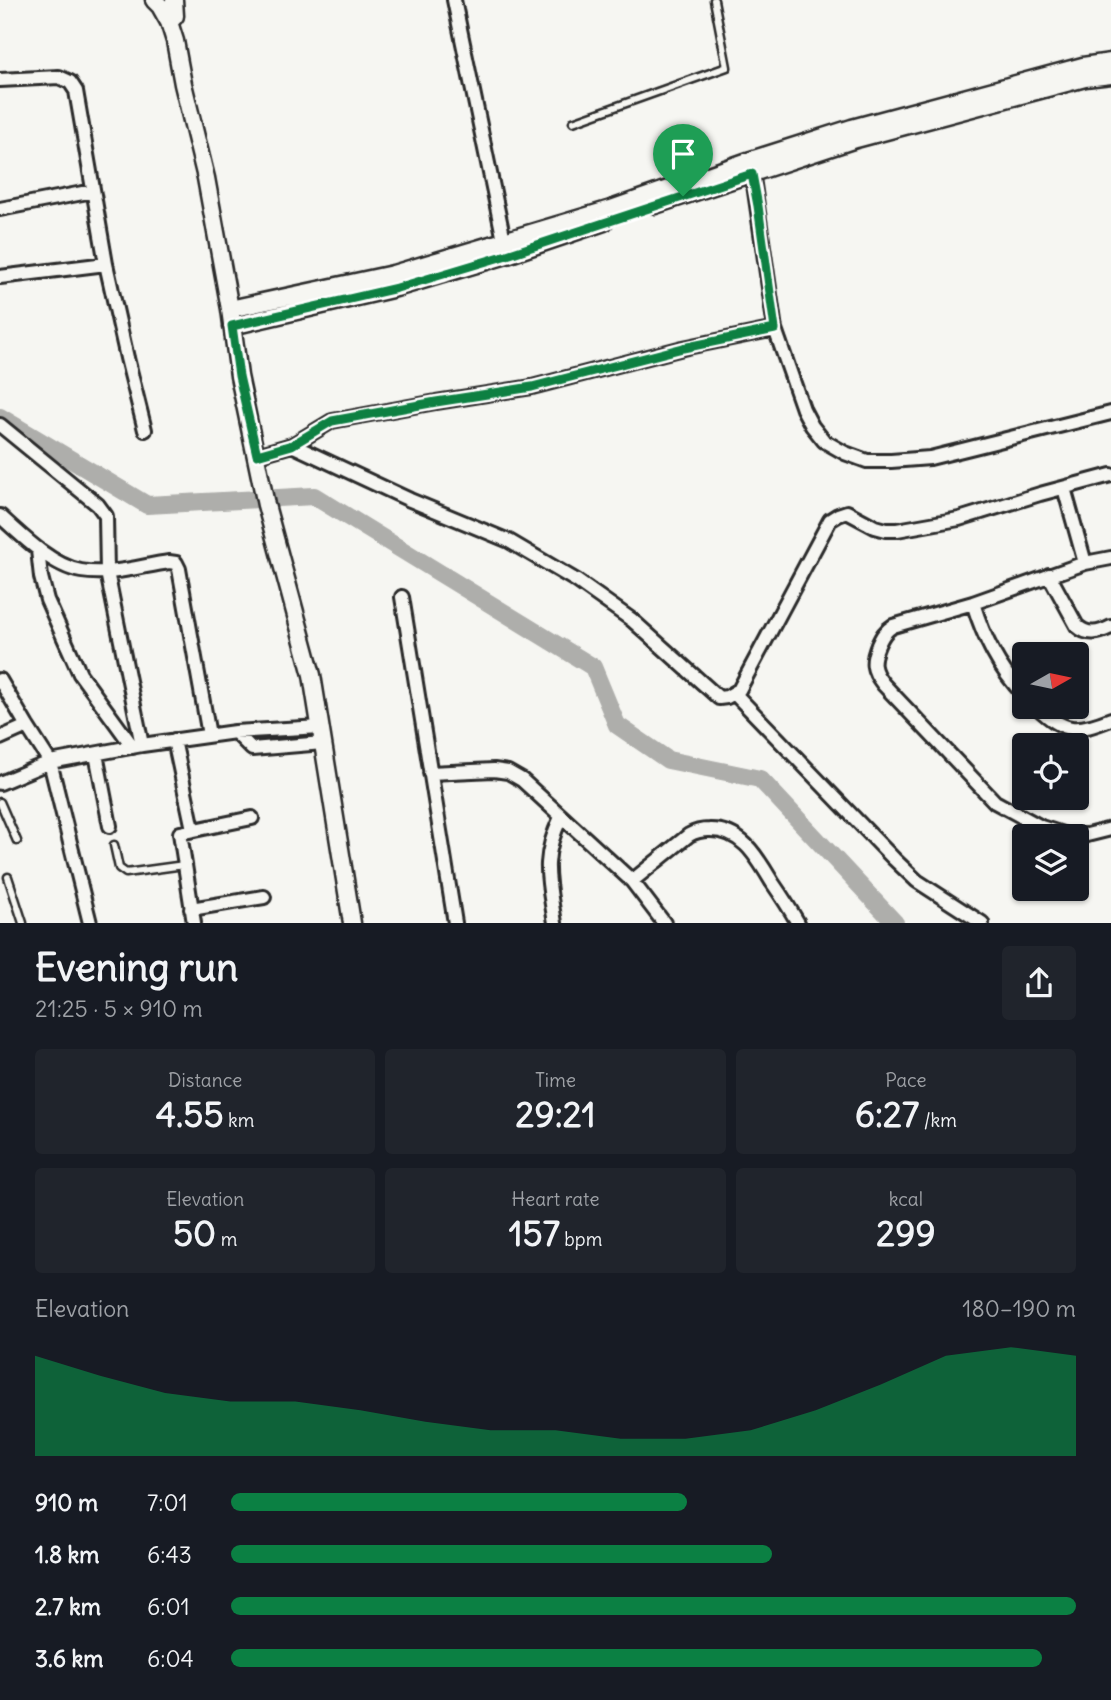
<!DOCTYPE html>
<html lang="en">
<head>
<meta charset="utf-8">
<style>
  body { margin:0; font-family:Delius,sans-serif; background:#20242c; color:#f1f3f6; height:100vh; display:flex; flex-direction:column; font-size:26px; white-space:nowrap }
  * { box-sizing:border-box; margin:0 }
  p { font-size:23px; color:#9ea1a6 }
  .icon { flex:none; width:38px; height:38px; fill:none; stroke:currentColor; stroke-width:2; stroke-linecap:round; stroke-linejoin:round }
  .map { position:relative; height:923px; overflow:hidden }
  .panel { display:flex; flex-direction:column; background:#171b24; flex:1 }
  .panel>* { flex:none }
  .needle { width:46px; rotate:81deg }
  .buttons { position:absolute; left:1012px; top:642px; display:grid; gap:14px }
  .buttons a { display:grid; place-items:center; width:77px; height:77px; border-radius:7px; background:#171b24; box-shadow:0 2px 5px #0004; font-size:35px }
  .pin { position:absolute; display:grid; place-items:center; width:60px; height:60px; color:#fff; margin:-72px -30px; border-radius:50% 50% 50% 0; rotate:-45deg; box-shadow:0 0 7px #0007 }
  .pin .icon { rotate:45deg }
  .round { display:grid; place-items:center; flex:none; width:74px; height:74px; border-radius:7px; background:#20242c }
  .headline { display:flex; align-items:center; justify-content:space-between; height:119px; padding:0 35px }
  h1 { font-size:38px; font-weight:800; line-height:52px }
  .metrics { display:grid; grid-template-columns:repeat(3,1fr); gap:10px; height:119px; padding:7px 35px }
  .metrics div { display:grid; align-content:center; border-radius:7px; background:#20242c; text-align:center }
  .metrics b { font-size:35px; font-weight:800 }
  .metrics small { font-size:19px; font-weight:400 }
  .metrics p { font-size:19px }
  .chart { height:196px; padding:14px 35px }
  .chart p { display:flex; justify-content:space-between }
  .chart svg { width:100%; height:126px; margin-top:7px; fill:#0b8043; opacity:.7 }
  ul { padding:0 35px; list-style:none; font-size:23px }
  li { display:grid; grid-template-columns:112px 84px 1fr; align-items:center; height:52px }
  li i { height:18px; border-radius:9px; background:#0b8043 }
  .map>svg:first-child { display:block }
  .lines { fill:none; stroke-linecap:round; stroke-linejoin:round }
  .river { stroke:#aeaeab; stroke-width:18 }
  .lane-casing { stroke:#2b2b2b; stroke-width:11 }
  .street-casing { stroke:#2b2b2b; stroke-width:18 }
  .secondary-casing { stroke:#2b2b2b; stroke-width:21 }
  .lane { stroke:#f6f6f2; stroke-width:6 }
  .street { stroke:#f6f6f2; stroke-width:12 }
  .secondary { stroke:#f6f6f2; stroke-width:16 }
  .route-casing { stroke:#fff; stroke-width:14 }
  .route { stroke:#0b8043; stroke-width:9 }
</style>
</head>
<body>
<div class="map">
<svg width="1111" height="923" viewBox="0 0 1111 923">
  <rect width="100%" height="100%" fill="#f6f6f2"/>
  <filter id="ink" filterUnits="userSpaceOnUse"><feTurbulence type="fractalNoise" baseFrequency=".0143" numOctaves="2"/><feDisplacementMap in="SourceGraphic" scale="14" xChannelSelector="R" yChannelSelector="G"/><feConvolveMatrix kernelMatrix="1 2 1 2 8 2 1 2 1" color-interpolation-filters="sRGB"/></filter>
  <g filter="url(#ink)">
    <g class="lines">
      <path class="river" d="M 0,417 L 147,505 L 314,496 L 593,667 L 617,725 L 668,760 L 760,779 L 895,923"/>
      <defs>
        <path id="lane" d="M 573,122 L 727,67 L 714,0
          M 0,802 L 17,841
          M 114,845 L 119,868 L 126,873 L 184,865
          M 8,877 L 23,923"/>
        <path id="street" d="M 454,0 L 506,250
          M 0,80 L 59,77 L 70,82 L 76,91 L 106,264 L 127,358 L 145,430
          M 751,164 L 775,329 L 803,409 L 812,426 L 824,441 L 845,453 L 867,461 L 891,461 L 930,458 L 1111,413
          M 0,209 L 93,191
          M 0,277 L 106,264
          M 0,425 L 98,505 L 106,516 L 107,572 L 142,745
          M 292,445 L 332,421 L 436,402 L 532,387 L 683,348 L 775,329
          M 257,455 L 292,445 L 410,500 L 509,541 L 577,581 L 632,620 L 719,698 L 727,697 L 739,690 L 830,520 L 838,515 L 847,512 L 875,527 L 886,530 L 897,530 L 959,519 L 1040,494 L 1111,475
          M 1064,488 L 1085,563
          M 0,516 C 21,535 52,566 81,571 C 110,576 141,566 169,562 L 176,563 L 179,569 L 209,735
          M 38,550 L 41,577 L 47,600 L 80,674 L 133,747
          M 1111,558 L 1085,563 L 973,603 L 893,626 C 885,631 882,636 878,645 C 871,662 872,670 883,684 L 995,802 L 1041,827 L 1066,835 L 1087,835 L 1111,829
          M 1049,575 L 1077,626 C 1088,636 1099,633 1111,627
          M 402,597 L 455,923
          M 973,603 C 984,638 998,668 1024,695
          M 0,680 L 27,726 L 50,762 L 90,923
          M 734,693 L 894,859 L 917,881 L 982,923
          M 1037,707 C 1065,733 1076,733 1111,719
          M 235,732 L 252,749 L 323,743
          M 0,738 L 27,726
          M 174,740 L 193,829
          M 96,754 L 110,826
          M 430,773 L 494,770 L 508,772 L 522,780 L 632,881 L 664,923
          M 0,783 L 50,762 L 142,745 L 235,732 L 321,727
          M 632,881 L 689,835 C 696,831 701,830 709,830 C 742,829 757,857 772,882 C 781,895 790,909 798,923
          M 191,909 L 264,897
          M 194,923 L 180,833 L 252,818
          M 555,923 C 548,878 541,860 561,817"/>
        <path id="secondary" d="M 154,0 L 160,6 L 169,22 L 175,41 L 183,84 L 206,178 L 230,309 L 239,376 L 266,505 L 312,675 L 352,923
          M 169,22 L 175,16 L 174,0
          M 655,205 L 856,139 L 1085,78 L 1111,75
          M 230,309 L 393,274 L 611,209 L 751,160 L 852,128 L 1083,66 L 1111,62
          M 232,326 L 396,288 L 507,255 L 604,222"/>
      </defs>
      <use href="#lane" class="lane-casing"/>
      <use href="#street" class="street-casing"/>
      <use href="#secondary" class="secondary-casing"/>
      <use href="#lane" class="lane"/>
      <use href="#street" class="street"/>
      <use href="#secondary" class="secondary"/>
    </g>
  </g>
  <g class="lines" filter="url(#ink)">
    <defs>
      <path id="route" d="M 752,174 L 758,206 L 775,329 L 683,348 L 532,387 L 436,402 L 332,421 L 292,445 L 257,455 L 239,376 L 232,326 L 397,288 L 507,255 Z"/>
    </defs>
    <use href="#route" class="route-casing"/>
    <use href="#route" class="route"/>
  </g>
</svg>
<div class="buttons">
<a><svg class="needle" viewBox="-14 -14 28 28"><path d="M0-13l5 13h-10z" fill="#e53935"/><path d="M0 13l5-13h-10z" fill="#9ea1a6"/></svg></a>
<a><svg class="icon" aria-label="locate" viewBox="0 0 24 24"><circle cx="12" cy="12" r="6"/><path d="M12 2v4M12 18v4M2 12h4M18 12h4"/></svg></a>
<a><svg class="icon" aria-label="layers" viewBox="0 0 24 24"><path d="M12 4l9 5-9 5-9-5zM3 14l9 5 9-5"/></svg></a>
</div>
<div class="pin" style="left:683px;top:196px;background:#1e9e55"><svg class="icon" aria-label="arrive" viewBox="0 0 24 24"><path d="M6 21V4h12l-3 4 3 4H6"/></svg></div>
</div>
<section class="panel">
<div class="headline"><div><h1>Evening run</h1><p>21:25 · 5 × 910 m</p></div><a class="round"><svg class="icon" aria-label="share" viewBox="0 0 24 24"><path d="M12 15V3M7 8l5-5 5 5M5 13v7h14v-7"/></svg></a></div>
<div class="metrics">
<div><p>Distance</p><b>4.55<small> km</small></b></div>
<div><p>Time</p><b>29:21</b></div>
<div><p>Pace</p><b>6:27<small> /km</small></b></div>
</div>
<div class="metrics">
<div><p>Elevation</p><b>50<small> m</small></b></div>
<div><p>Heart rate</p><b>157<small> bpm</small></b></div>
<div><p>kcal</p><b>299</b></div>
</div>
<div class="chart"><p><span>Elevation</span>180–190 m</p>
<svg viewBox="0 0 160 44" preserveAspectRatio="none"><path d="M0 44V9L10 16L20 22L30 25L40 25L50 28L60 32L70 35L80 35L90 38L100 38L110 35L120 28L130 19L140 9L150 6L160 9V44z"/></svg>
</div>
<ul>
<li><b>910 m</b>7:01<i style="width:54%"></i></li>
<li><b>1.8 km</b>6:43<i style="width:64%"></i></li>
<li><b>2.7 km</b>6:01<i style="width:100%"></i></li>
<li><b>3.6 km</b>6:04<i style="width:96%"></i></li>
</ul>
</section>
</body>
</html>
